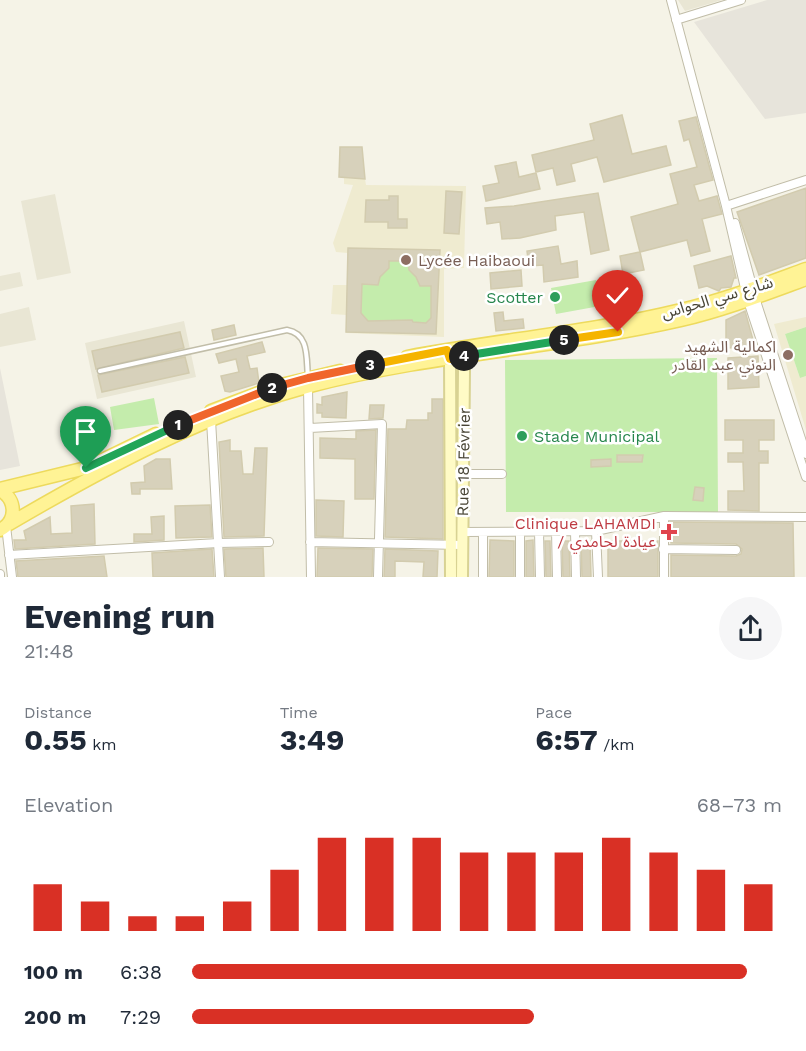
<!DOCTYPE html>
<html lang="en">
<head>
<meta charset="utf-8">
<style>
  body { margin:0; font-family:"Work Sans","Noto Sans Arabic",sans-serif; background:#f6f6f7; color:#1f2937; height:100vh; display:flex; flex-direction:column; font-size:22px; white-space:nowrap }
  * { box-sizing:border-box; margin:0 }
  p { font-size:20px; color:#747a83 }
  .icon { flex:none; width:33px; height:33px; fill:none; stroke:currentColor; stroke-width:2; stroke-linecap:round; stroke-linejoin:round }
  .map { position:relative; height:577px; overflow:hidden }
  .sheet { display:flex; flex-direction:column; background:#fff; flex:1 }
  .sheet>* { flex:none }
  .pin { position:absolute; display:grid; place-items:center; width:51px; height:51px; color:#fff; margin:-62px -26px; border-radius:50% 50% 50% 0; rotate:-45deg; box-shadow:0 0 6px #0007 }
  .pin .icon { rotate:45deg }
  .km { position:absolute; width:30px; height:30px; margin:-15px; border-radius:50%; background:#222; color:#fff; font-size:16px; line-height:30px; text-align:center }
  .round { display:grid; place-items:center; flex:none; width:63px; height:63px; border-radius:32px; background:#f6f6f7 }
  .headline { display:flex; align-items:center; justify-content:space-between; height:102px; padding:0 24px }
  h1 { font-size:33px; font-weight:700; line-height:45px }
  .metrics { display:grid; grid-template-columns:repeat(3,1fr); gap:9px; height:102px; padding:6px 24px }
  .metrics div { display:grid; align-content:center }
  .metrics b { font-size:30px; font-weight:700 }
  .metrics small { font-size:16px; font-weight:400 }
  .metrics p { font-size:16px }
  .chart { height:168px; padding:12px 24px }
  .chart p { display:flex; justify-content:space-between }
  .chart svg { width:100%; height:108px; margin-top:6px; stroke:#d93025; stroke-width:6 }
  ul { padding:0 24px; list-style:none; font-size:20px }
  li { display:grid; grid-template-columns:96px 72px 1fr; align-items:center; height:45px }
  li i { height:15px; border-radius:8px; background:#d93025 }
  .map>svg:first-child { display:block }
  .residential { fill:#e9e6d4 }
  .industrial { fill:#e7e4db }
  .education { fill:#efebd0 }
  .green { fill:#c4ecac }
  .building { fill:#d7d1bb; stroke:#d2cbae; stroke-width:1.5; fill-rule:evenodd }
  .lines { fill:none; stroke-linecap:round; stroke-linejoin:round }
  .lane-casing { stroke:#c1bda8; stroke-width:7 }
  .street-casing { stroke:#c1bda8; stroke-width:10 }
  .secondary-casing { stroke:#d8d293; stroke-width:14 }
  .primary-casing { stroke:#edda5d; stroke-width:15 }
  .lane { stroke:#fff; stroke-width:4 }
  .street { stroke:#fff; stroke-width:8 }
  .secondary { stroke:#fffbc6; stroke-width:10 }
  .primary { stroke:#fff395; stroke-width:12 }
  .split-1-casing { stroke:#fff; stroke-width:12 }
  .split-2-casing { stroke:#fff; stroke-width:12 }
  .split-3-casing { stroke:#fff; stroke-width:12 }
  .split-4-casing { stroke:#fff; stroke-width:12 }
  .split-5-casing { stroke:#fff; stroke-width:12 }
  .split-6-casing { stroke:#fff; stroke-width:12 }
  .split-1 { stroke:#22a559; stroke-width:8 }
  .split-2 { stroke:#f0652b; stroke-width:8 }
  .split-3 { stroke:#f0652b; stroke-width:8 }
  .split-4 { stroke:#f5b400; stroke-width:8 }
  .split-5 { stroke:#22a559; stroke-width:8 }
  .split-6 { stroke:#f5b400; stroke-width:8 }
  .education-dot { fill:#8d6e63; stroke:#fff; stroke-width:2 }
  .leisure-dot { fill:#2e9e5b; stroke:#fff; stroke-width:2 }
  .health-dot { fill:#e0444e; stroke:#fff; stroke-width:2 }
  .labels { text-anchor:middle; stroke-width:5; stroke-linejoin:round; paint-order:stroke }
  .education-label { font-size:16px; fill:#785e54; stroke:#fff; text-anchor:start }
  .leisure-label { font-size:16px; fill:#27864d; stroke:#fff; text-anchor:end }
  .street-label { font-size:16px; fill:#484435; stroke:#fff }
  .health-label { font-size:16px; fill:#be3a42; stroke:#fff; text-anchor:end }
</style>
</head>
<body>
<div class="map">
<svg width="806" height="577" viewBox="0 0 806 577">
  <rect width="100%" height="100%" fill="#f5f3e7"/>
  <path class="residential" d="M 678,0 L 722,0 L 685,11 Z
    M 55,194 L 71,273 L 37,280 L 21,201 Z
    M 20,272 L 23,286 L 0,291 L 0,276 Z
    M 29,307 L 36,340 L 0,347 L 0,314 Z
    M 184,321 L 196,377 L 97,399 L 85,343 Z"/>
  <path class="industrial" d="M 767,0 L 806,0 L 806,113 L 765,119 L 694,22 Z
    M 0,368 L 20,466 L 0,470 Z"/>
  <path class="education" d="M 344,178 L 365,179 L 366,185 L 466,186 L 464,268 L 444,269 L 444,337 L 346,333 L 347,315 L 331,314 L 333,285 L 347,285 L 348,253 L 336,252 L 333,243 L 353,185 L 344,184 Z
    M 806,317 L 806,327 L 785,334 L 800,378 L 806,376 L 806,430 L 774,324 Z"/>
  <path class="green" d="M 389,261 L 426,261 L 431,266 L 431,318 L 426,323 L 413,322 L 412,320 L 368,321 L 361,313 L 362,284 L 378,285 L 380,277 L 389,268 Z
    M 596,280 L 600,306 L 556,314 L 551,288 Z
    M 806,327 L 806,376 L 800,378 L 785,334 Z
    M 717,358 L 718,512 L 506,512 L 505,360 Z
    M 154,398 L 159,424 L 114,430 L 110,407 Z"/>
  <path class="building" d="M 622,115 L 632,154 L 666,146 L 671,165 L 604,182 L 597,157 L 571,164 L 575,181 L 557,185 L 553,168 L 536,172 L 532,155 L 594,140 L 590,124 Z
    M 696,117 L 713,180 L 694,185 L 699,201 L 717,196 L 722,214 L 702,219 L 710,251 L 691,256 L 687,240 L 640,252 L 631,217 L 678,204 L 670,174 L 697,167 L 689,139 L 684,141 L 679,121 Z
    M 340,147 L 362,147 L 365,179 L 339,177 Z
    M 516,162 L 519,177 L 536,173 L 540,189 L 486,201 L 483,186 L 499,183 L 495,166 Z
    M 806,188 L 806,258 L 759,275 L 737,212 Z
    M 446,191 L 462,192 L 459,234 L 444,233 Z
    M 598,193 L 609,250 L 591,254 L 584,212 L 555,216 L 556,230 L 520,238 L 502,239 L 500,222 L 487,224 L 485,208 L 514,206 Z
    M 389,196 L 398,196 L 398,219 L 407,219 L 407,228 L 388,228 L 388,222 L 365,222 L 366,200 L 389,200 Z
    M 558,246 L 561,264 L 577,261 L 578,277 L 544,282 L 543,265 L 529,266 L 527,251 Z
    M 348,248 L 440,250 L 436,334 L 346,332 ZM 389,261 L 408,261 L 409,270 L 416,277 L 420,286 L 431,286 L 431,318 L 426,323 L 413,322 L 412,320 L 368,321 L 361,313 L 362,284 L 378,285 L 380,277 L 389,268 Z
    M 640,252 L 644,270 L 623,274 L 620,256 Z
    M 731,256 L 736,278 L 734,278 L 731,287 L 721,288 L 719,291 L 707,286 L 699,288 L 694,266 Z
    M 521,270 L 522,286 L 491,289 L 490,273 Z
    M 745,311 L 755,347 L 726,348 L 726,320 Z
    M 503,312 L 504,321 L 523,319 L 524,328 L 496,331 L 494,313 Z
    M 234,325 L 236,335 L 214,340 L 212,330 Z
    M 180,332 L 184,348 L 96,369 L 92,351 Z
    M 262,342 L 265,352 L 247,356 L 250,369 L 257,368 L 259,383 L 230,392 L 225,391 L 221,376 L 239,372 L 236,359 L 219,363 L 216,354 Z
    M 758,356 L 759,387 L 728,389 L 728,358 Z
    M 185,357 L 189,373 L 102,392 L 98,375 Z
    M 347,392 L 346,418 L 322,417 L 322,413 L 317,413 L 317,404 L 322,405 L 322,397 Z
    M 432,399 L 443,399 L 443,539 L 385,537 L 388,429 L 406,429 L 407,420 L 428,420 L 428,413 L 432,413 Z
    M 370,405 L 384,405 L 383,418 L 369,419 Z
    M 725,420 L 774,420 L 774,440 L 759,440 L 759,451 L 768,451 L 768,463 L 759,463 L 759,511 L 728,510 L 728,491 L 744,491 L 743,462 L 728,462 L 728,453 L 743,453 L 743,440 L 725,440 Z
    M 376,430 L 374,499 L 355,499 L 355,459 L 320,458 L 320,438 L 356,439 L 356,431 Z
    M 230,440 L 230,451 L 241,451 L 243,474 L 253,474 L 255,448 L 267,448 L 264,536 L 224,537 L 219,442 Z
    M 617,455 L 643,455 L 642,462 L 617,462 Z
    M 156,459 L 170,459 L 172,489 L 140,489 L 140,494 L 132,494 L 131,483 L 145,482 L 144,466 Z
    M 611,459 L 611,466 L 591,467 L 591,460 Z
    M 695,487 L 704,488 L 703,501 L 693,500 Z
    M 316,500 L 344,501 L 343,537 L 316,536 Z
    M 94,504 L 95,544 L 15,549 L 14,540 L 26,540 L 24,531 L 50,517 L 51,534 L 72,533 L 71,506 Z
    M 210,505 L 212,537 L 176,538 L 175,506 Z
    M 164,516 L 164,540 L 134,542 L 134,534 L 152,534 L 151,517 Z
    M 670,522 L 793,523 L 794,577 L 671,577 L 671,555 L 736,556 L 741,554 L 742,549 L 736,544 L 671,543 Z
    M 490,540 L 514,541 L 514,577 L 489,577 Z
    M 533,540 L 534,577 L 526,577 L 526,541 Z
    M 545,541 L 550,541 L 551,577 L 546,577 Z
    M 562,541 L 569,541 L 570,577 L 563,577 Z
    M 581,541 L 590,541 L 591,577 L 582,577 Z
    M 608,541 L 658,541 L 658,577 L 608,577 Z
    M 263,548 L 264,577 L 226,577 L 224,549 Z
    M 318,548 L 373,549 L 372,577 L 317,577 Z
    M 212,549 L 214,577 L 153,577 L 152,553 Z
    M 385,549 L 438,551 L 437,577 L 423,577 L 424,562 L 395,561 L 395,577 L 384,577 Z
    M 104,556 L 107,577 L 18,577 L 16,561 Z"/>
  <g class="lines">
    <defs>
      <path id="lane" d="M 100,371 L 287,330 C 310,334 306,359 308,377"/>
      <path id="street" d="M 671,0 L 726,206 L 748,301 L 806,477
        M 676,20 L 741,0
        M 726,206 L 806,180
        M 735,223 L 757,304 L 806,454
        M 308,387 L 311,577
        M 211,420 L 220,577
        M 310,428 L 382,424 L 378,577
        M 451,474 L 502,474
        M 664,516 L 664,577
        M 6,526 L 12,577
        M 539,531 L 540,577
        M 556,531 L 557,577
        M 575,531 L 576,577
        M 596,531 L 598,577
        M 462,532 L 596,531 L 664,516 L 806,517
        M 520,532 L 520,577
        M 310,542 L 462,545
        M 663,549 L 736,550
        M 9,555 L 218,543 L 269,542
        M 0,574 L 0,577
        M 483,577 L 483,532"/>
      <path id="secondary" d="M 461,350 L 464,371 L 462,577
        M 448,351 L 450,359 L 451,577"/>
      <path id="primary" d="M 407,357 C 498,340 591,332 681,310 C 724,300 765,284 806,269
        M 211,411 L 277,386 L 340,371
        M 0,489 L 86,468 L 156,434
        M 0,490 C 17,500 17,521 0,530
        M 9,524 C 105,468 202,415 310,386 C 431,354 558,348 681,320 C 724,310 765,294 806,279"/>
    </defs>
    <use href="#lane" class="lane-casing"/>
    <use href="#street" class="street-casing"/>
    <use href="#secondary" class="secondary-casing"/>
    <use href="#primary" class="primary-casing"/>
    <use href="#lane" class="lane"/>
    <use href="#street" class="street"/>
    <use href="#secondary" class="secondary"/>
    <use href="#primary" class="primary"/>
  </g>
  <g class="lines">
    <defs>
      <path id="split-1" d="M 86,468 L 178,425"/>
      <path id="split-2" d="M 178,425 L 272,388"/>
      <path id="split-3" d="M 272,388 L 308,378 L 370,365"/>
      <path id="split-4" d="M 370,365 L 447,350 L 450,359 L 464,356"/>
      <path id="split-5" d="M 464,356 L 564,340"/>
      <path id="split-6" d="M 564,340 L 618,332"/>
    </defs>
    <use href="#split-1" class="split-1-casing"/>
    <use href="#split-2" class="split-2-casing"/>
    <use href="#split-3" class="split-3-casing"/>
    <use href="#split-4" class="split-4-casing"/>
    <use href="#split-5" class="split-5-casing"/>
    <use href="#split-6" class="split-6-casing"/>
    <use href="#split-1" class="split-1"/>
    <use href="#split-2" class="split-2"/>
    <use href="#split-3" class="split-3"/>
    <use href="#split-4" class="split-4"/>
    <use href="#split-5" class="split-5"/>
    <use href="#split-6" class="split-6"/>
  </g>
  <g class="education-dot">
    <circle cx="406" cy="260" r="6"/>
    <circle cx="788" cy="355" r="6"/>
  </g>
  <g class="leisure-dot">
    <circle cx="555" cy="297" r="6"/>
    <circle cx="522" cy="436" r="6"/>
  </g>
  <path class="health-dot" d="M666 523h6v6h6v6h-6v6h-6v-6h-6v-6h6z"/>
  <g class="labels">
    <g class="education-label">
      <text x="418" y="266">Lycée Haibaoui</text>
      <text x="776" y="352" text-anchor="end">اكمالية الشهيد<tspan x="776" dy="18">النوني عبد القادر</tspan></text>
    </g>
    <g class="leisure-label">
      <text x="543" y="303">Scotter</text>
      <text x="534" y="442" text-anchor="start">Stade Municipal</text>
    </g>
    <g class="street-label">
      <text transform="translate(717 297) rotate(-16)" y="6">شارع سي الحواس</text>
      <text transform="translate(463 462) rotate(-89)" y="6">Rue 18 Février</text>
    </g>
    <g class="health-label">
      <text x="656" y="529">Clinique LAHAMDI<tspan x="656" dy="18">/ عيادة لحامدي</tspan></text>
    </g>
  </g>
</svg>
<div class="pin" style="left:86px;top:468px;background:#1e9e55"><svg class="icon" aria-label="arrive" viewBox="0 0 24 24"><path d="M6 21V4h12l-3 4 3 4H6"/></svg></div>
<div class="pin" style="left:618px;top:332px;background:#d93025"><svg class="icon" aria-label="check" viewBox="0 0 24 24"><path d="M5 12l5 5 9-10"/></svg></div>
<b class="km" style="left:178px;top:425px">1</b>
<b class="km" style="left:272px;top:388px">2</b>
<b class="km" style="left:370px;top:365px">3</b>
<b class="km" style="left:464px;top:356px">4</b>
<b class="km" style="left:564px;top:340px">5</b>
</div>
<section class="sheet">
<div class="headline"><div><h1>Evening run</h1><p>21:48</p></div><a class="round"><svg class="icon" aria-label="share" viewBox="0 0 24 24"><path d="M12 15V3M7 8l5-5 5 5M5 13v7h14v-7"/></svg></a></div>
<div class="metrics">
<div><p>Distance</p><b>0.55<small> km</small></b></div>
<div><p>Time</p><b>3:49</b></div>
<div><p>Pace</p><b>6:57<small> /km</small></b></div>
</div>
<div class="chart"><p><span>Elevation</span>68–73 m</p>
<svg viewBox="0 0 160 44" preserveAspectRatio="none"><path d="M5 44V25M15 44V32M25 44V38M35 44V38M45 44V32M55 44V19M65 44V6M75 44V6M85 44V6M95 44V12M105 44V12M115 44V12M125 44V6M135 44V12M145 44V19M155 44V25"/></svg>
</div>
<ul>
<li><b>100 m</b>6:38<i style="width:94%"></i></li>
<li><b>200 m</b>7:29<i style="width:58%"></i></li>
</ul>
</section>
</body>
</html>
